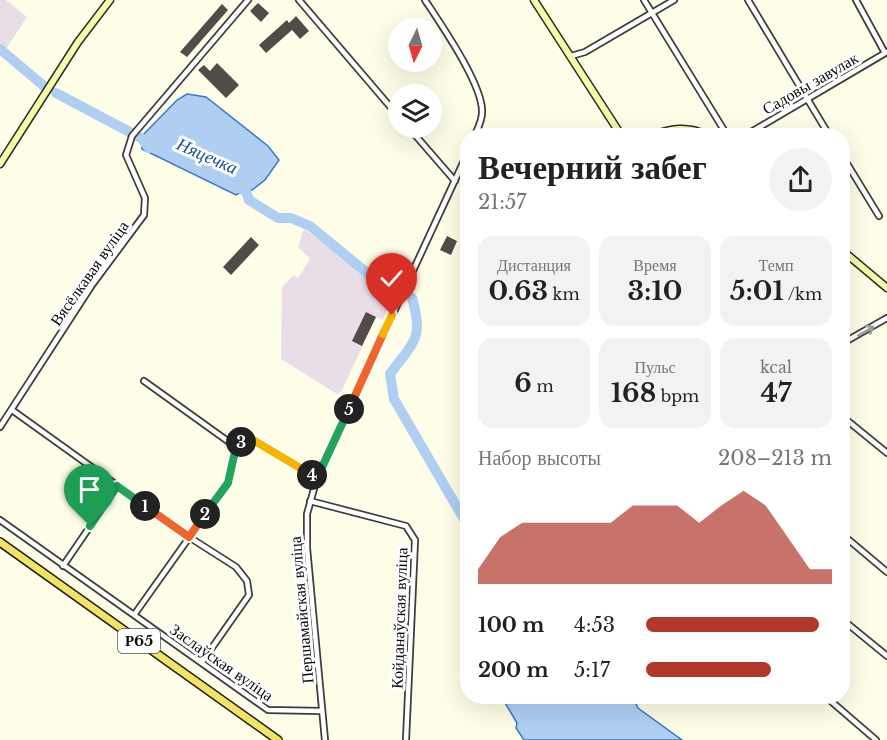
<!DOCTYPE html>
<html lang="ru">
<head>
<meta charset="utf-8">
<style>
  body { margin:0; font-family:"Libre Baskerville",serif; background:#f2f2f2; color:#222; height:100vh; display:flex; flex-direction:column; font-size:22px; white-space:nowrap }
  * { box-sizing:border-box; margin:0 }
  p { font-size:20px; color:#767676 }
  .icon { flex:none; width:33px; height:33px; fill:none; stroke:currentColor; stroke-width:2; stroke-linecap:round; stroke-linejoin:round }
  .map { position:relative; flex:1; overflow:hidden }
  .sheet { position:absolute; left:460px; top:128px; width:390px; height:576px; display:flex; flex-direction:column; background:#fff; border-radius:24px; box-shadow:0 6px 24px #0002 }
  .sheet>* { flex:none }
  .needle { width:39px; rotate:185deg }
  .controls { position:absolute; left:388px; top:18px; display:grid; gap:12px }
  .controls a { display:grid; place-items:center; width:54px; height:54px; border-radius:50%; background:#fff; box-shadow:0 6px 24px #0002; font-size:30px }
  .pin { position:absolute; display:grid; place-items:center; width:51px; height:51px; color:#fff; margin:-62px -26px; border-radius:50% 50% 50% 0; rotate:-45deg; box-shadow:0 0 6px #0007 }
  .pin .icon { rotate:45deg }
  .km { position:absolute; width:30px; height:30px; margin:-15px; border-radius:50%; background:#222; color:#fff; font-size:16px; line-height:30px; text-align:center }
  .round { display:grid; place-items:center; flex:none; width:63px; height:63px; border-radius:32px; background:#f2f2f2 }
  .headline { display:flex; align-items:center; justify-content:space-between; height:102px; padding:0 18px }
  h1 { font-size:33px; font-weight:800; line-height:45px }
  .metrics { display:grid; grid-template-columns:repeat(3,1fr); gap:9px; height:102px; padding:6px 18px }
  .metrics div { display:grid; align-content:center; border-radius:15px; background:#f2f2f2; text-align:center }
  .metrics b { font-size:26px; font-weight:800 }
  .metrics small { font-size:16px; font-weight:400 }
  .metrics p { font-size:16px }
  .chart { height:168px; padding:12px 18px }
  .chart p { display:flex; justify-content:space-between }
  .chart svg { width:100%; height:108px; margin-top:6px; fill:#b0382b; opacity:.7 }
  ul { padding:0 18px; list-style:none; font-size:20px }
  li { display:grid; grid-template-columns:96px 72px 1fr; align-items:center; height:45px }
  li i { height:15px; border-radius:8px; background:#b0382b }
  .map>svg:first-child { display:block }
  .industrial { fill:#e9dee8 }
  .water { fill:#afcff2; stroke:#3b79c4; stroke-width:1.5 }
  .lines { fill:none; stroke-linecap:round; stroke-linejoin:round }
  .canal { stroke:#afcff2; stroke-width:6 }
  .river { stroke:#afcff2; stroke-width:10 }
  .building { fill:#514c47 }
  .street-casing { stroke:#3d3d3d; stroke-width:8 }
  .secondary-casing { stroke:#2c2c2c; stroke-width:9 }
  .primary-casing { stroke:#1b1b1b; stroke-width:10 }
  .street { stroke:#fff; stroke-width:4.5 }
  .secondary { stroke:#f7faa6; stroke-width:6 }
  .primary { stroke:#f1e364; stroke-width:7 }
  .oneway { stroke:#9d9d9d }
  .split-1-casing { stroke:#fff; stroke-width:12 }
  .split-2-casing { stroke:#fff; stroke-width:12 }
  .split-3-casing { stroke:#fff; stroke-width:12 }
  .split-4-casing { stroke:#fff; stroke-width:12 }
  .split-5-casing { stroke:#fff; stroke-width:12 }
  .split-6-casing { stroke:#fff; stroke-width:12 }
  .split-7-casing { stroke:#fff; stroke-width:12 }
  .split-1 { stroke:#22a559; stroke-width:8 }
  .split-2 { stroke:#f0652b; stroke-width:8 }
  .split-3 { stroke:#22a559; stroke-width:8 }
  .split-4 { stroke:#f5b400; stroke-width:8 }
  .split-5 { stroke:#22a559; stroke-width:8 }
  .split-6 { stroke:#f0652b; stroke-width:8 }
  .split-7 { stroke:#f5b400; stroke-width:8 }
  .labels { text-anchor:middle; stroke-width:6; stroke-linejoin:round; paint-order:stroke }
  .shield { fill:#fff; stroke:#545454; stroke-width:1.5 }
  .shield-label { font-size:15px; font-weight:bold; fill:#0a0a0a }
  .street-label { font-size:16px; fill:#0a0a0a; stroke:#fff }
  .water-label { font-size:18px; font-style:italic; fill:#1c4d92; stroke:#fff }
</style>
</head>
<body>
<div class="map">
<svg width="887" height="740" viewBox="0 0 887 740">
  <rect width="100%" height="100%" fill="#fefde7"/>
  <path class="industrial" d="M 0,0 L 6,0 L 27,17 L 6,49 L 0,48 Z
    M 304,229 L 396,297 L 383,320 L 376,317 L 341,392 L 337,394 L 281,359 L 282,287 L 294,275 L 298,278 L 310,259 L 298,247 Z"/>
  <path class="water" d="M 187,94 L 206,97 L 268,146 L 279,160 L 265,180 L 252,190 L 244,190 L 236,195 L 142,149 L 141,137 L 177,100 Z
    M 501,696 L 632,696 L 638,708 L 682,740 L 524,740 L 516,728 L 517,723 Z"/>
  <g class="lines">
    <path class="canal" d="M 0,51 L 1,50"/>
    <path class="river" d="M 0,49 L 45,87
      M 56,93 L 141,138 L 149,148
      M 232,185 L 246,191 L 249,200 L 278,218 L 291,218 L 310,226 L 383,286 L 398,289
      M 412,298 C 424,339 414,341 390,374 L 394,399 L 468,526"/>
  </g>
  <path class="building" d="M 258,3 L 269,13 L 261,22 L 250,11 Z
    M 222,4 L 228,10 L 187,57 L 180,52 Z
    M 296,16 L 309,31 L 300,39 L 292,30 L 266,53 L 259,45 L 287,20 L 289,23 Z
    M 217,63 L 239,85 L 226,98 L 198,70 L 204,65 L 210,71 Z
    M 447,236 L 457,241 L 451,255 L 440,250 Z
    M 251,237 L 259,245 L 231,275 L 223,267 Z
    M 366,312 L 376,317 L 362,346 L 352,341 Z"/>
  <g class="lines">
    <defs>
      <path id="street" d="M 299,0 L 399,117
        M 425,0 C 440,23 484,86 482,113 C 482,120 478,128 475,135
        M 644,0 L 727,135
        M 748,0 L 829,135
        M 856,0 L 885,53
        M 571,56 L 585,52 L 674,0
        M 409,128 L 455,181
        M 746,135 L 887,52
        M 843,157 L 879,216
        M 843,343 L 887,318
        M 144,381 L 236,447
        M 12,410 L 189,537 L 236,567 L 247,581 L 249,595 L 202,662
        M 843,417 L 887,453
        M 0,427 L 92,285 L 144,215 L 145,198 L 126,155 L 132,136 L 248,0
        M 236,447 L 244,440 L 253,440 L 317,478
        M 310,501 L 406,526 L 415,540 L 406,740
        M 0,520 L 268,710 L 322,711
        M 843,535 L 887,572
        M 63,566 L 117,487
        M 134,615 L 228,483 L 236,447
        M 843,620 L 887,656
        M 825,696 L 876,740
        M 325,740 L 307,548 L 307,514 L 317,478 L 468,152"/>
      <path id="secondary" d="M 534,0 L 621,135
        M 653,135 C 672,128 688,126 707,135
        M 0,164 L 78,42 L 110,0
        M 843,251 L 887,288"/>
      <path id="primary" d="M 0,542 L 278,740"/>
    </defs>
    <use href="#street" class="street-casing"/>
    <use href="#secondary" class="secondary-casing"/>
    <use href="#primary" class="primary-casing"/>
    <use href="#street" class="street"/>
    <use href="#secondary" class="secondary"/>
    <use href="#primary" class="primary"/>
  </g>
  <defs><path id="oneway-shaft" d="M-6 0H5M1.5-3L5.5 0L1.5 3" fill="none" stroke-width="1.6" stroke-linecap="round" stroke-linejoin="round" transform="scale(1.5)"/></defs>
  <use class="oneway" href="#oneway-shaft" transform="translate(866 331) rotate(-30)"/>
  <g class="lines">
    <defs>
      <path id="split-1" d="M 90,526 L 117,486 L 145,506"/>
      <path id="split-2" d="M 145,506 L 189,537 L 205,514"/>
      <path id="split-3" d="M 205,514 L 228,483 L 236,447 L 241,442"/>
      <path id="split-4" d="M 241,442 L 247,438 L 253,440 L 312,475"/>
      <path id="split-5" d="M 312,475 L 317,478 L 349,409"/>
      <path id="split-6" d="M 349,409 L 383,334"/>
      <path id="split-7" d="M 383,334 L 392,315"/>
    </defs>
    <use href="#split-1" class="split-1-casing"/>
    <use href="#split-2" class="split-2-casing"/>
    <use href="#split-3" class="split-3-casing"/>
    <use href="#split-4" class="split-4-casing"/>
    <use href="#split-5" class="split-5-casing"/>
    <use href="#split-6" class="split-6-casing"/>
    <use href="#split-7" class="split-7-casing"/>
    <use href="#split-1" class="split-1"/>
    <use href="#split-2" class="split-2"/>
    <use href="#split-3" class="split-3"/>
    <use href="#split-4" class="split-4"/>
    <use href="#split-5" class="split-5"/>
    <use href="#split-6" class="split-6"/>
    <use href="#split-7" class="split-7"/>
  </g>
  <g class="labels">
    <rect class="shield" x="118" y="629" width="42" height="24" rx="4.5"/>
    <g class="shield-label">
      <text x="139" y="646">Р65</text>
    </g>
    <g class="street-label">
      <text transform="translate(810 83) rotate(-30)" y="6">Садовы завулак</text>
      <text transform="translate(89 273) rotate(-55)" y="6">Вясёлкавая вуліца</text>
      <text transform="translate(301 610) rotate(-95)" y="6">Першамайская вуліца</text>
      <text transform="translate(399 618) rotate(-88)" y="6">Койданаўская вуліца</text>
      <text transform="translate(222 662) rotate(35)" y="6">Заслаўская вуліца</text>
    </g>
    <g class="water-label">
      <text transform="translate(207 156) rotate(24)" y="6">Няцечка</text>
    </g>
  </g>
</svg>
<div class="controls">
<a><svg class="needle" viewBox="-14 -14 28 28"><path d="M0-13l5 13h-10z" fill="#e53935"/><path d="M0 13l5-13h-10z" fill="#767676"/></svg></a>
<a><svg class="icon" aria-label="layers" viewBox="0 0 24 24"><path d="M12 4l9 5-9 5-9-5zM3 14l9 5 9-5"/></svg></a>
</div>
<div class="pin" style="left:90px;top:526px;background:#1e9e55"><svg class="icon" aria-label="arrive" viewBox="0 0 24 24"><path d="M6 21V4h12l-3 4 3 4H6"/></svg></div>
<div class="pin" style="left:392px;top:315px;background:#d93025"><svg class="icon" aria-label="check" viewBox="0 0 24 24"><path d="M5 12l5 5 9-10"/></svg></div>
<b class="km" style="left:145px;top:506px">1</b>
<b class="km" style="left:205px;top:514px">2</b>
<b class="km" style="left:241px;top:442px">3</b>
<b class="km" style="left:312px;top:475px">4</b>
<b class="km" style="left:349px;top:409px">5</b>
<section class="sheet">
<div class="headline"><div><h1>Вечерний забег</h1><p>21:57</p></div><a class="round"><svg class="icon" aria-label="share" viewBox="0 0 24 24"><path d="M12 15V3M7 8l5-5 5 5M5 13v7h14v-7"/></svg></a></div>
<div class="metrics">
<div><p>Дистанция</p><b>0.63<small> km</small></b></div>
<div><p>Время</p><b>3:10</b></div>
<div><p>Темп</p><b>5:01<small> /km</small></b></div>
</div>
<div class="metrics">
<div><b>6<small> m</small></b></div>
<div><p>Пульс</p><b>168<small> bpm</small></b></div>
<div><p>kcal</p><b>47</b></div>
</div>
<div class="chart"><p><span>Набор высоты</span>208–213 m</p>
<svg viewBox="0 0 160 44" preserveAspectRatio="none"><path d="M0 44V38L10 25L20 19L30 19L40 19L50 19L60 19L70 12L80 12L90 12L100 19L110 12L120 6L130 12L140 25L150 38L160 38V44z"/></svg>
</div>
<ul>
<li><b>100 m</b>4:53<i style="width:93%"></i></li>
<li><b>200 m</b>5:17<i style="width:67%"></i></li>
</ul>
</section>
</div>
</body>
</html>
